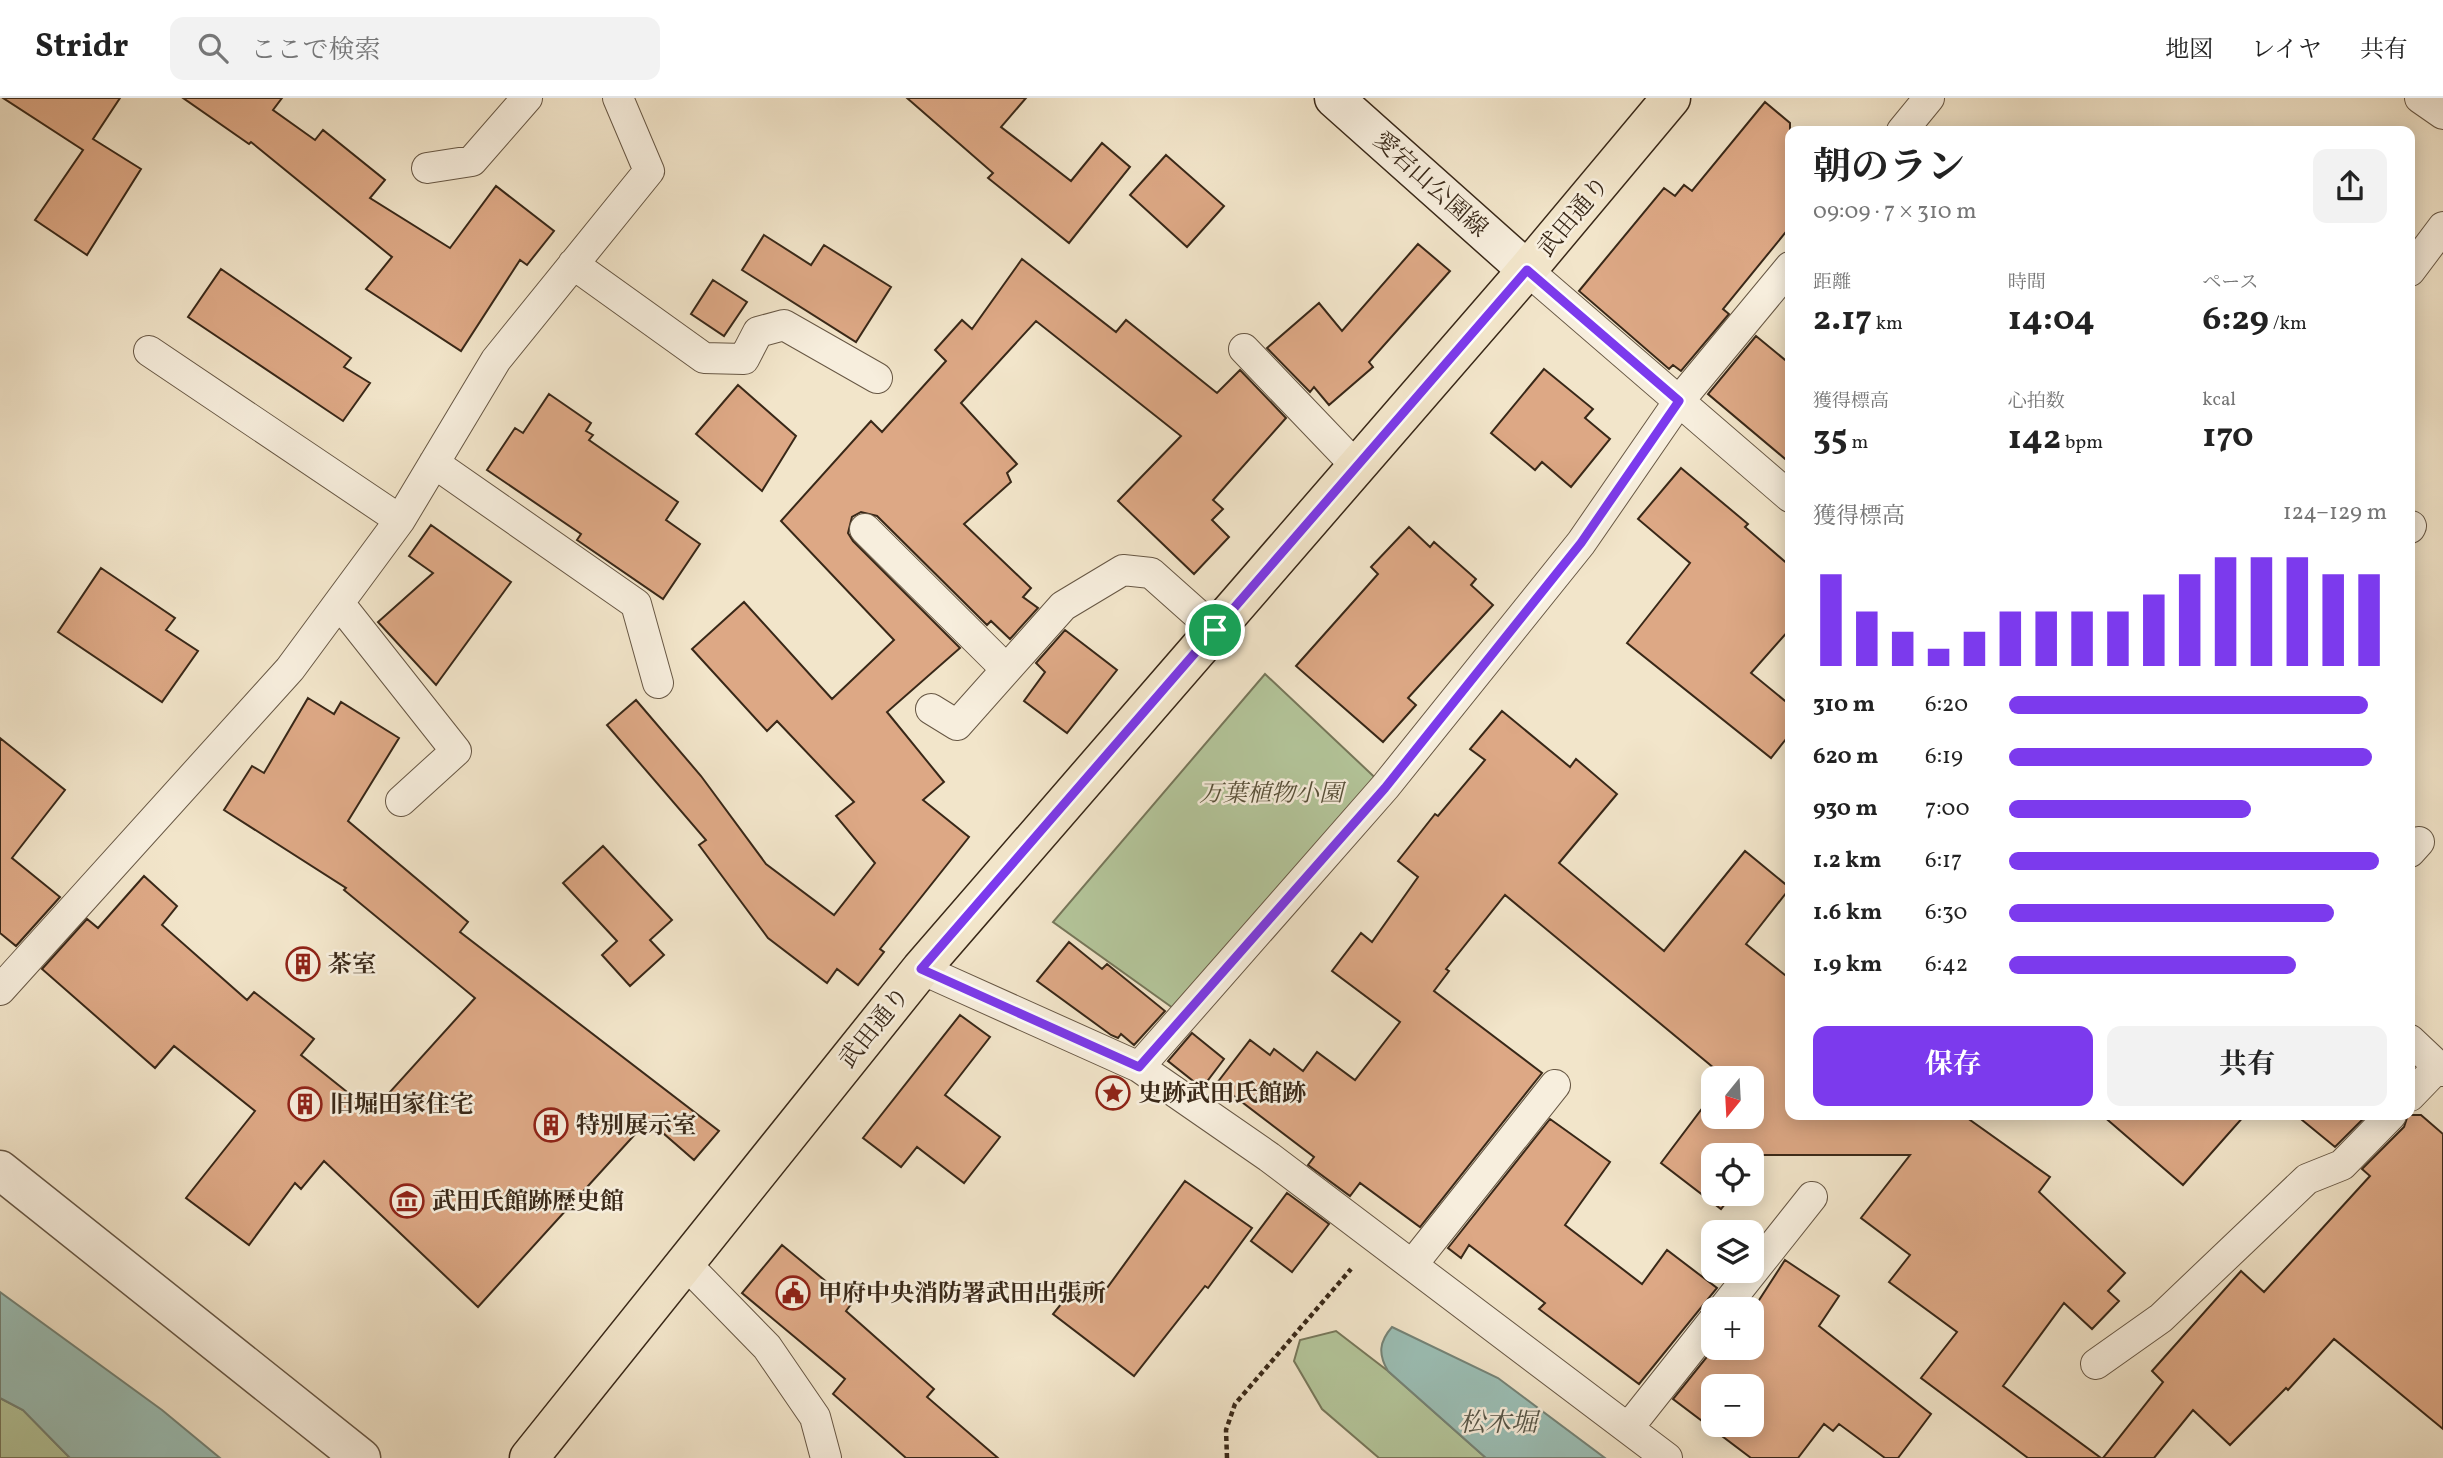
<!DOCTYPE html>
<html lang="ja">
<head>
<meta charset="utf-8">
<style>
  body { margin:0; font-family:Vollkorn,"Noto Serif JP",serif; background:#f2f2f2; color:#222; height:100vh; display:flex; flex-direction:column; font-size:26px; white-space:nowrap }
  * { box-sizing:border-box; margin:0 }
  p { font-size:23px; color:#767676 }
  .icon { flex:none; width:38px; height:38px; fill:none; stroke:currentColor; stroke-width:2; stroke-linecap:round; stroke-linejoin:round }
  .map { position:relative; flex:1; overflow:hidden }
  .sheet { position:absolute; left:1785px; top:28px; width:630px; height:994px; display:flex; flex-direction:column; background:#fff; border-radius:14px; box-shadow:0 4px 18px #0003 }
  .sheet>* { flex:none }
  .needle { width:46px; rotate:198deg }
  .buttons { position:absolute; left:1701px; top:968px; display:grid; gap:14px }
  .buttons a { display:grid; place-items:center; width:63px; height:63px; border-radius:14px; background:#fff; box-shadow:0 4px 18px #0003; font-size:35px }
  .pin { position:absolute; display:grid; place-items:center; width:60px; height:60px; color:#fff; margin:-30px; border:4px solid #fff; border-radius:50%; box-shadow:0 2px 7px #0007 }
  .round { display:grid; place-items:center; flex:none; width:74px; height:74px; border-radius:14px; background:#f2f2f2 }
  .overview { display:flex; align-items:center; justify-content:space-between; height:119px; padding:0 28px }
  h1 { font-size:38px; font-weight:700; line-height:52px }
  .stats { display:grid; grid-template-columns:repeat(3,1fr); gap:10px; height:119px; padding:7px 28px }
  .stats div { display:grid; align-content:center }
  .stats b { font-size:35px; font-weight:700 }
  .stats small { font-size:19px; font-weight:400 }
  .stats p { font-size:19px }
  .chart { height:196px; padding:14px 28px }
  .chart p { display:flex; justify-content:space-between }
  .chart svg { width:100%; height:126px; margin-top:7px; stroke:#7c3aed; stroke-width:6 }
  .primary-button { display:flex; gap:14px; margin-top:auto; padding:14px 28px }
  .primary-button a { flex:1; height:80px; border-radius:14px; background:#7c3aed; color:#fff; font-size:28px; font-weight:700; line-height:80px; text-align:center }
  .primary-button a+a { background:#f2f2f2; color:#222 }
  ul { padding:0 28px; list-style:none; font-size:23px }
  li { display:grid; grid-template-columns:112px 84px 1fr; align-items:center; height:52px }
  li i { height:18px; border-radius:9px; background:#7c3aed }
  header { display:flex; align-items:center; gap:42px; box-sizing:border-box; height:98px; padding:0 35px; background:#fff; border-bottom:2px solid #e0e0e0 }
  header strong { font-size:33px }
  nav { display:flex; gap:38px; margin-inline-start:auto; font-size:24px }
  .search { width:490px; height:63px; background:#f2f2f2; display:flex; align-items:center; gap:18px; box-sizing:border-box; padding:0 24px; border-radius:14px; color:#767676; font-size:26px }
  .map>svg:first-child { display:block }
  .green { fill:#b4c69b; stroke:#76775a; stroke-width:2 }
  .water { fill:#9bbfb6; stroke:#748377; stroke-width:2 }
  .building { fill:#dda885; stroke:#392818; stroke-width:2; fill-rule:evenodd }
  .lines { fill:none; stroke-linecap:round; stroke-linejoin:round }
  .lane-casing { stroke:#675744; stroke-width:32 }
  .street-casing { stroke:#675744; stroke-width:41 }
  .secondary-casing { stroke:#392818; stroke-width:41 }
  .primary-casing { stroke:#392818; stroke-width:41 }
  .path { stroke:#392818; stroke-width:4.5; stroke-dasharray:5 3.5; stroke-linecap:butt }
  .lane { stroke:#f7eedd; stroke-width:30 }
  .street { stroke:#f7eedd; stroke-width:38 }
  .secondary { stroke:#f7eedd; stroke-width:38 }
  .primary { stroke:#f2e5ca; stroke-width:38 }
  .route-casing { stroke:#fff; stroke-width:14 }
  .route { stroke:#7c3aed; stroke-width:9 }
  .labels { text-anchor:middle; stroke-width:5; stroke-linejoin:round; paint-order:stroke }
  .street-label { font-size:24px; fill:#392818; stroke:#f7eedd }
  .park-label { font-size:24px; font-style:italic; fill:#585039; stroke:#f7eedd }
  .poi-label { font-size:24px; font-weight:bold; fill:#392818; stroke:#f7eedd; text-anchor:start }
  .water-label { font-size:26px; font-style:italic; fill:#565547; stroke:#f7eedd }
</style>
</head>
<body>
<header>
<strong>Stridr</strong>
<div class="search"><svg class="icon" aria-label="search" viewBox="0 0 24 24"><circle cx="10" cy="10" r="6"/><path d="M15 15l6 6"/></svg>ここで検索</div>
<nav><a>地図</a><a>レイヤ</a><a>共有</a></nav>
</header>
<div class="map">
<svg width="2443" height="1360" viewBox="0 0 2443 1360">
  <rect width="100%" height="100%" fill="#f2e5ca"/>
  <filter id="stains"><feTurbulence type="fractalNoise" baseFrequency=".00286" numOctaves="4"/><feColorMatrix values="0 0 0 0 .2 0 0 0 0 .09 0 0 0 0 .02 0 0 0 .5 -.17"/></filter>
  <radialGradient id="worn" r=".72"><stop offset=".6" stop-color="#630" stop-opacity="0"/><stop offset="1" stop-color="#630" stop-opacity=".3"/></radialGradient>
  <path class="green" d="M 1265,576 L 1385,689 L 1184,918 L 1053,824 Z
    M 1336,1233 L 1388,1273 L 1486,1360 L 1379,1360 L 1322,1311 L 1294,1263 L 1300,1242 Z
    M 0,1300 L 23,1312 L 70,1360 L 0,1360 Z"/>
  <path class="water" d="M 0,1194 L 162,1312 L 220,1360 L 70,1360 L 23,1312 L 0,1300 Z
    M 1392,1229 L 1498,1280 L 1605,1360 L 1486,1360 L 1388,1273 C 1378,1256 1379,1244 1392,1229 Z"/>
  <path class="building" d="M 3,0 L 120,0 L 93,41 L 141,71 L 87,157 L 35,122 L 83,52 Z
    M 183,0 L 282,0 L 273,12 L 315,42 L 323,32 L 385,82 L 370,100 L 450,150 L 496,88 L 554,133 L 527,167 L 520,162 L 461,253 L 366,191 L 392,159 L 251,44 L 249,46 Z
    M 907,0 L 1026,0 L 1001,29 L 1071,83 L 1102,45 L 1130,69 L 1069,145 L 988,80 L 993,75 Z
    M 1765,4 L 1790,25 L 1790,129 L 1723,211 L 1729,216 L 1681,273 L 1673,267 L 1669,271 L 1579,193 L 1664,90 L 1675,98 L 1684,87 L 1692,93 Z
    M 1166,57 L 1224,108 L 1187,149 L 1130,97 Z
    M 764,137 L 811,167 L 824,147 L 891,189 L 856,244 L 742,172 Z
    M 1418,146 L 1450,173 L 1369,264 L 1373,269 L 1329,307 L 1314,289 L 1310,294 L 1267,250 L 1319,205 L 1342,233 Z
    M 1022,161 L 1116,234 L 1126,222 L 1217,295 L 1240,272 L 1286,320 L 1213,402 L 1223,411 L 1212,422 L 1229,439 L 1194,476 L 1118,403 L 1181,338 L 1036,223 L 961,305 L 1017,366 L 1007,375 L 1011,384 L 964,426 L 1031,490 L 1023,499 L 1038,510 L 1010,541 L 991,523 L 987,527 L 877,418 L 861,414 L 852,419 L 848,435 L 853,443 L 960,550 L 887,614 L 944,684 L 923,702 L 969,739 L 880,851 L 884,854 L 858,887 L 837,871 L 827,885 L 768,840 L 699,747 L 706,742 L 607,627 L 636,602 L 701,678 L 766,766 L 834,817 L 875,765 L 836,718 L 854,704 L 777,623 L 767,633 L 692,551 L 744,504 L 832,601 L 894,542 L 781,423 L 871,323 L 882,334 L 946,263 L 935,252 L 962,222 L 972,231 Z
    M 221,171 L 351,260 L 344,269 L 370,285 L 343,323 L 188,219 Z
    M 713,182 L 747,204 L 724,238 L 691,216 Z
    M 1756,238 L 1790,266 L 1790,365 L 1708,296 Z
    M 1544,271 L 1593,311 L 1585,320 L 1610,341 L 1571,389 L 1542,364 L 1535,372 L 1491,335 Z
    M 738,287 L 796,338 L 762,393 L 696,336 Z
    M 549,296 L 591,325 L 586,333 L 593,337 L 589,342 L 678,404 L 666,422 L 700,446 L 663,501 L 577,442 L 581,436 L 487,372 L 515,330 L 523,335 Z
    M 1681,370 L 1748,426 L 1745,429 L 1790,468 L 1790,531 L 1751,575 L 1790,607 L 1790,636 L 1771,660 L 1627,545 L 1690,465 L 1638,421 Z
    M 431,427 L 511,484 L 436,587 L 378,524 L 433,475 L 409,458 Z
    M 1409,429 L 1430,449 L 1434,444 L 1476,481 L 1471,487 L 1493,507 L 1408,600 L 1416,607 L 1383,644 L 1296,568 L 1378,476 L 1371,469 Z
    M 101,470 L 175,520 L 166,532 L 198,553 L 162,604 L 58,534 Z
    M 1065,532 L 1117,572 L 1067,635 L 1024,603 L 1045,574 L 1036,565 Z
    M 308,600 L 334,616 L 341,604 L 399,640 L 348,723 L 468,824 L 460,834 L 719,1033 L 694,1062 L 648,1022 L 478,1209 L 324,1063 L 301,1091 L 295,1085 L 249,1147 L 186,1100 L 255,1013 L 174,948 L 155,970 L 42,871 L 87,821 L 98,830 L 144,778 L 177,808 L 162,827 L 247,902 L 254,894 L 314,941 L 301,957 L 372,1014 L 475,900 L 344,792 L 346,790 L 224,712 L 252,668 L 264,675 Z
    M 1502,613 L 1570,669 L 1576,661 L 1617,696 L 1559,765 L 1664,853 L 1745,753 L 1790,790 L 1746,846 L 1790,881 L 1790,1017 L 1963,1017 L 2050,1079 L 2039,1094 L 2125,1175 L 2108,1193 L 2119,1203 L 2092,1231 L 2064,1205 L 2003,1288 L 2101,1360 L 2028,1360 L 1921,1280 L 1957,1234 L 1889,1184 L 1910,1157 L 1861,1120 L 1910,1057 L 1762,1057 L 1752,1070 L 1752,1057 L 1713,1057 L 1713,1096 L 1733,1096 L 1721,1111 L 1661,1065 L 1713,996 L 1713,1018 L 1752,1018 L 1752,980 L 1726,980 L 1505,797 L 1446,871 L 1449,873 L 1434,893 L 1542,975 L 1420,1129 L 1360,1085 L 1350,1098 L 1308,1067 L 1314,1059 L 1217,985 L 1250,942 L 1270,957 L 1274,951 L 1303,973 L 1317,954 L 1355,982 L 1400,924 L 1332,873 L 1361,835 L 1372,844 L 1418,779 L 1398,763 L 1435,716 L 1438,718 L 1485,662 L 1470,651 Z
    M 0,640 L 65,692 L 12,760 L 60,799 L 16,848 L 0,835 Z
    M 603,748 L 672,822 L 650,842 L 664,857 L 630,888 L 602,857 L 617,843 L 563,785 Z
    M 1069,844 L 1102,871 L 1107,866 L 1165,913 L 1134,947 L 1121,936 L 1118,940 L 1111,937 L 1037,883 Z
    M 960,917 L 990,939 L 945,997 L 1000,1039 L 964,1085 L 917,1049 L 901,1069 L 863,1040 Z
    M 1192,935 L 1224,961 L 1202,990 L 1168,963 Z
    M 2102,1017 L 2245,1017 L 2183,1087 Z
    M 2296,1017 L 2367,1017 L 2335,1049 Z
    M 2408,1017 L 2421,1017 L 2443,1036 L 2443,1331 L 2334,1241 L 2288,1292 L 2286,1290 L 2230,1347 L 2193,1312 L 2154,1360 L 2103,1360 L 2163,1284 L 2152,1273 L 2241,1173 L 2264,1194 L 2370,1078 L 2362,1071 L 2404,1029 Z
    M 1550,1021 L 1610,1064 L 1565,1127 L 1642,1186 L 1667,1152 L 1717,1190 L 1639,1286 L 1539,1211 L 1545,1205 L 1469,1147 L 1461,1160 L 1448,1150 Z
    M 1185,1083 L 1252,1130 L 1208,1190 L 1205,1188 L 1134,1278 L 1053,1216 L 1078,1185 L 1099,1201 Z
    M 1287,1095 L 1329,1126 L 1292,1174 L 1251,1143 Z
    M 782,1147 L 852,1205 L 846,1213 L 934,1291 L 927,1299 L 998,1360 L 906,1360 L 833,1296 L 845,1281 L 742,1195 Z
    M 1785,1162 L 1839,1198 L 1819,1228 L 1931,1316 L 1898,1360 L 1885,1360 L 1839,1326 L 1833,1333 L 1824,1326 L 1798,1360 L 1751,1360 L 1673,1301 L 1714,1250 L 1752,1250 L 1752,1213 ZM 1713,1288 L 1752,1288 L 1752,1326 L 1713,1326 Z"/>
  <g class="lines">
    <defs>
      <path id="lane" d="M 2420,0 L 2443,16
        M 1902,33 L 1929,0
        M 427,70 L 472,63 L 527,0
        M 573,166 L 704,260 L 744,261 L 758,234 L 784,227 L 877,280
        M 1527,172 L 1790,399
        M 2410,173 L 2443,129
        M 1244,251 L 1357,369
        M 149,253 L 400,422
        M 434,365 L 636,506 L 658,585
        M 2410,430 L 2411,428
        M 865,431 L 1006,571
        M 339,505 L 456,653 L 401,703
        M 931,611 L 957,627 L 1063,508 L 1123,472 L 1151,475 L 1215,532
        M 2410,754 L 2419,744
        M 921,871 L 1139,969 L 1269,1059 L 1667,1360
        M 0,892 L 290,571 L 400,422 L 496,262 L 649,73 L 618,0
        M 2410,942 L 2443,973
        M 1139,969 L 1385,689 L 1581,445 L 1679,303 L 1790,169
        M 2410,998 L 2438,969
        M 685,1165 L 767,1249 L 815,1319 L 826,1360
        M 1412,1167 L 1555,987
        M 1723,1211 L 1812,1099
        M 2096,1266 L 2161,1220 L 2307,1081 L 2342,1067 L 2391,1017
        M 1629,1329 L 1713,1223"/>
      <path id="street" d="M 0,1072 L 361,1360"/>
      <path id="secondary" d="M 1334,0 L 1527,172"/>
      <path id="primary" d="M 529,1360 L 921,871 L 1527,172 L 1671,0"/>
    </defs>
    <use href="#lane" class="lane-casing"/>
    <use href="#street" class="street-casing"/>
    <use href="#secondary" class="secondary-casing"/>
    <use href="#primary" class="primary-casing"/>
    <path class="path" d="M 1227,1360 L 1226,1332 L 1235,1306 L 1351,1171"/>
    <use href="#lane" class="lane"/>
    <use href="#street" class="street"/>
    <use href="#secondary" class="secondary"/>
    <use href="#primary" class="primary"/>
  </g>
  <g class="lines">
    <defs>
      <path id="route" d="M 1527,172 L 1679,303 L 1581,445 L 1385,690 L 1139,969 L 921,871 Z"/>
    </defs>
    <use href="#route" class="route-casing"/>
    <use href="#route" class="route"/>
  </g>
  <defs>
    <symbol id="building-ring" viewBox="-11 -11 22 22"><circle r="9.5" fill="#f7eedd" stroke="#8f2418" stroke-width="1.5"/><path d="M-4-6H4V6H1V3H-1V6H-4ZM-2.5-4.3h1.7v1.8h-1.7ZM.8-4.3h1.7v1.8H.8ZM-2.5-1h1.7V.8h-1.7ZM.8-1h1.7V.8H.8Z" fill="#8f2418"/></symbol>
    <symbol id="sight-ring" viewBox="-11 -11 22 22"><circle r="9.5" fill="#f7eedd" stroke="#8f2418" stroke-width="1.5"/><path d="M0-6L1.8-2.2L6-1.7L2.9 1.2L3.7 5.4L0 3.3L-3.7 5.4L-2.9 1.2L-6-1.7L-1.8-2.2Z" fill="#8f2418"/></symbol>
    <symbol id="museum-ring" viewBox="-11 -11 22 22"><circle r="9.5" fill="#f7eedd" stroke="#8f2418" stroke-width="1.5"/><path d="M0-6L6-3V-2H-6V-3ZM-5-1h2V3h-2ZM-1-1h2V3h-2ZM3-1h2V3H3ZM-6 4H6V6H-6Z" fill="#8f2418"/></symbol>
    <symbol id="civic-ring" viewBox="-11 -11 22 22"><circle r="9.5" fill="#f7eedd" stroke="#8f2418" stroke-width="1.5"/><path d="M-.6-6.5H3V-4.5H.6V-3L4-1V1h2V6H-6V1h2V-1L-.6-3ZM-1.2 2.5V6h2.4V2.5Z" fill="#8f2418"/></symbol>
  </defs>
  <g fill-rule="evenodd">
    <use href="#building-ring" x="284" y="847" width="38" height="38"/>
    <use href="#sight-ring" x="1094" y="976" width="38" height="38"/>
    <use href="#building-ring" x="286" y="987" width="38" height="38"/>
    <use href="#building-ring" x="532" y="1008" width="38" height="38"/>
    <use href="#museum-ring" x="388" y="1084" width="38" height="38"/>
    <use href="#civic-ring" x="774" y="1176" width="38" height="38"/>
  </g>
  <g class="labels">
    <g class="street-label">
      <text transform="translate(1431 86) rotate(42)" y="8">愛宕山公園線</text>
      <text transform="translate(1573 118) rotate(-50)" y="8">武田通り</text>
      <text transform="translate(874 929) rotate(-51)" y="8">武田通り</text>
    </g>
    <g class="park-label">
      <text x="1271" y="703">万葉植物小園</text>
    </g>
    <g class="poi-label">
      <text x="328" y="874">茶室</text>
      <text x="1138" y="1003">史跡武田氏館跡</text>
      <text x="330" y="1014">旧堀田家住宅</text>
      <text x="576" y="1035">特別展示室</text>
      <text x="432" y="1111">武田氏館跡歴史館</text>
      <text x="818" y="1203">甲府中央消防署武田出張所</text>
    </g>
    <g class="water-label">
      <text x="1498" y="1333">松木堀</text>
    </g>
  </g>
  <rect width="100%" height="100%" filter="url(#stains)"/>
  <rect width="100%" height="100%" fill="url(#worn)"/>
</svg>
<div class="buttons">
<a><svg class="needle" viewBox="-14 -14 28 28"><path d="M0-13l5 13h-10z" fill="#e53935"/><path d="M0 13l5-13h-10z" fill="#767676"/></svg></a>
<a><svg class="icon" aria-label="locate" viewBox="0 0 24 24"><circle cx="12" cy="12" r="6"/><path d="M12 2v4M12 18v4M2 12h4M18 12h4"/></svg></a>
<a><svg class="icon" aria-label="layers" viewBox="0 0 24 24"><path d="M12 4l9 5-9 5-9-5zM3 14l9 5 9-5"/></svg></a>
<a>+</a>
<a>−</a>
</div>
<div class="pin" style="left:1215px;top:532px;background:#1e9e55"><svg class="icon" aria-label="arrive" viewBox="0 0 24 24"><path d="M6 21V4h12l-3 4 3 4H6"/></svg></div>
<section class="sheet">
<div class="overview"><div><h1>朝のラン</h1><p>09:09 · 7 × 310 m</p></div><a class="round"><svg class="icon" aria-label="share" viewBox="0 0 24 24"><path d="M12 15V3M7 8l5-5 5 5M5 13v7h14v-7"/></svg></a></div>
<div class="stats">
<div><p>距離</p><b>2.17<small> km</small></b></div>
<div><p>時間</p><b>14:04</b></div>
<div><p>ペース</p><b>6:29<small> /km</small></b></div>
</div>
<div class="stats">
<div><p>獲得標高</p><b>35<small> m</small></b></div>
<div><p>心拍数</p><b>142<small> bpm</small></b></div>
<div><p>kcal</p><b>170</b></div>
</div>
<div class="chart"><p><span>獲得標高</span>124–129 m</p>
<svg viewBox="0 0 160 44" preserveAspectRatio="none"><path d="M5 44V12M15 44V25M25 44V32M35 44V38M45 44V32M55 44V25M65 44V25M75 44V25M85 44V25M95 44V19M105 44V12M115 44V6M125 44V6M135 44V6M145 44V12M155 44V12"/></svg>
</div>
<ul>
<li><b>310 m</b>6:20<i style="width:95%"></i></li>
<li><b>620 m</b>6:19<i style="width:96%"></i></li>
<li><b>930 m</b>7:00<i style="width:64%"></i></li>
<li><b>1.2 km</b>6:17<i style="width:98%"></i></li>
<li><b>1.6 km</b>6:30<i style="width:86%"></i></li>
<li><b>1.9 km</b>6:42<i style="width:76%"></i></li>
</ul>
<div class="primary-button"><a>保存</a><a>共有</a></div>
</section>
</div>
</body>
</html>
